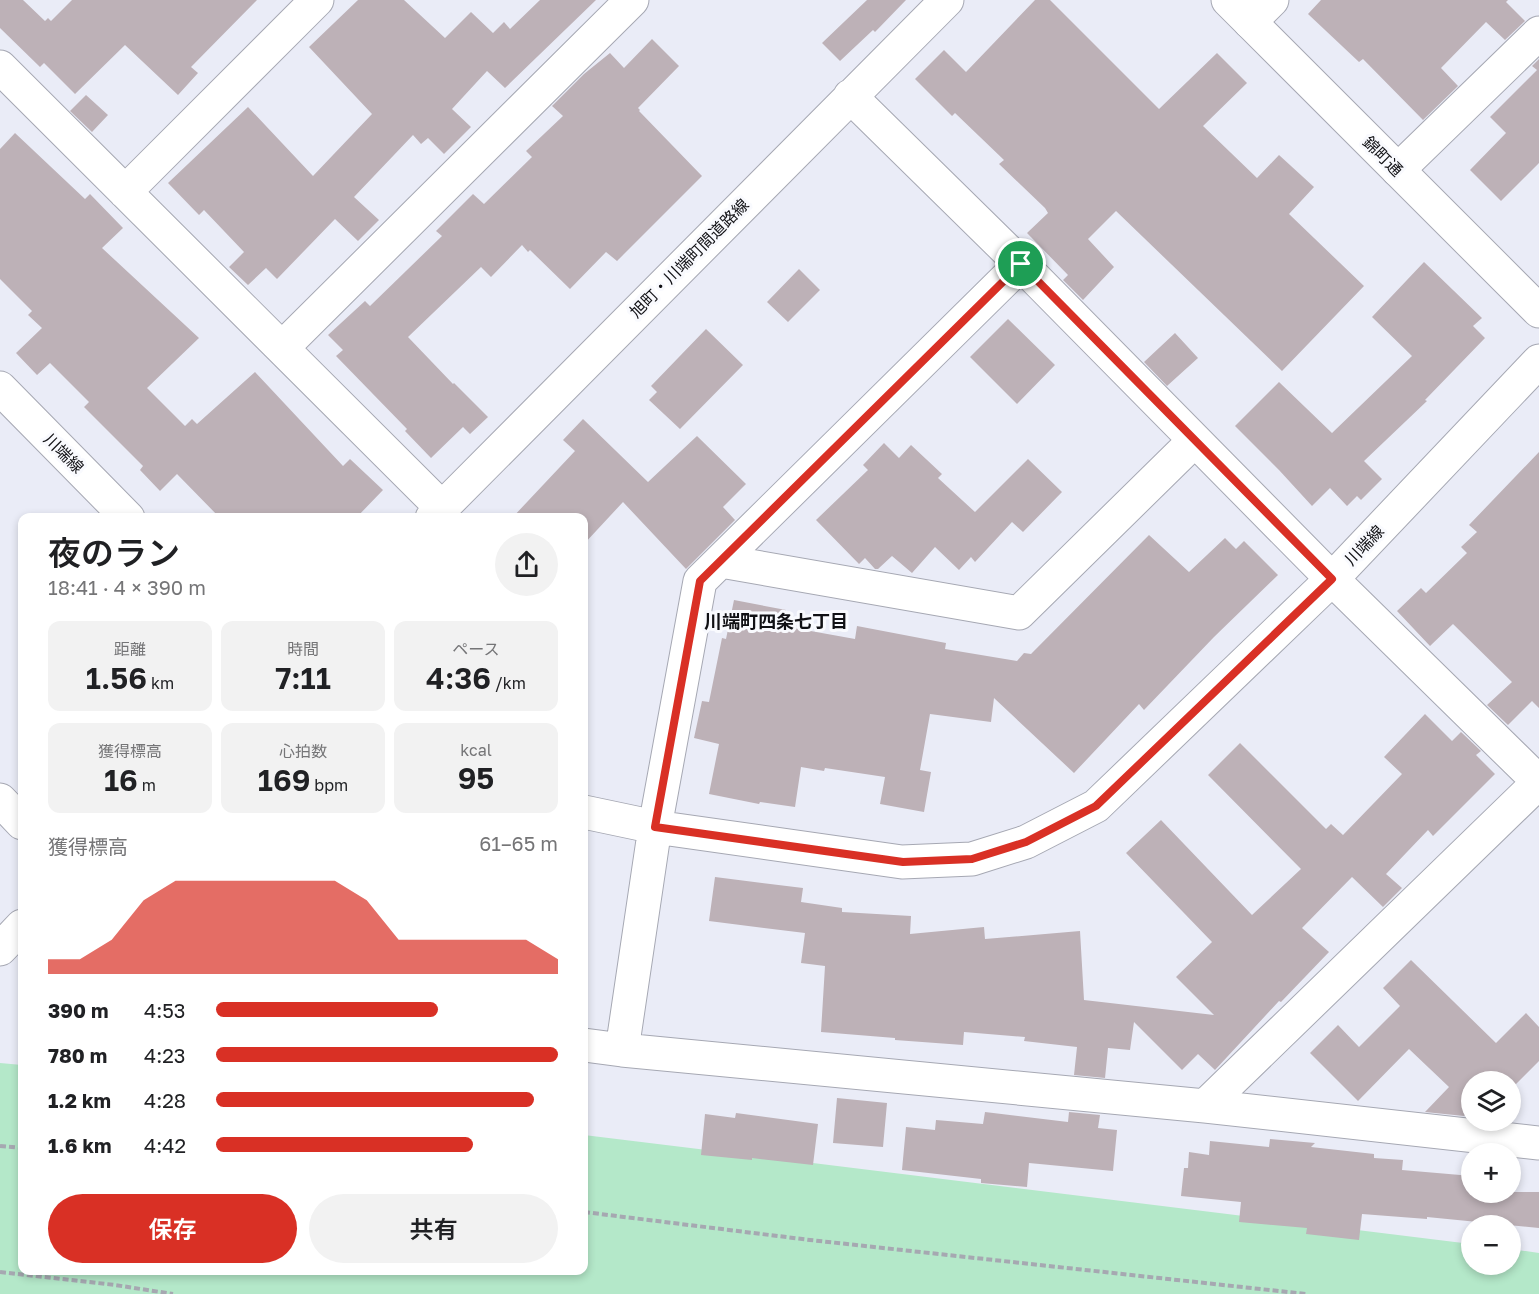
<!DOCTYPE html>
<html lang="ja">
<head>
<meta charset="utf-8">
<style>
  body { margin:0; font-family:"Golos Text","Noto Sans JP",sans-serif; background:#f2f2f2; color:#202124; height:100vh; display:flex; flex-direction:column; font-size:22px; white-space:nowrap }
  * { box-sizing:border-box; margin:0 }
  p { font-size:20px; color:#757577 }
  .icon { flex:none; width:33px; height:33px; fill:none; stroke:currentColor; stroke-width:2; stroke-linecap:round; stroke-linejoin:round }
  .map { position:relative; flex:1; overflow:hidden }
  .details { position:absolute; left:18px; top:513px; width:570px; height:762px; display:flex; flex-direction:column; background:#fff; border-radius:12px; box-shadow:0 3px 9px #0003 }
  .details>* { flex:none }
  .buttons { position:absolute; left:1461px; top:1071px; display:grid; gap:12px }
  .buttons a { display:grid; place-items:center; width:60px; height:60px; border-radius:50%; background:#fff; box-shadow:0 3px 9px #0003; font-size:30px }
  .pin { position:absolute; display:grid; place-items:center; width:51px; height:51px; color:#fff; margin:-26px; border:3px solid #fff; border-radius:50%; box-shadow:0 2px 6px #0007 }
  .round { display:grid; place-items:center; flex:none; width:63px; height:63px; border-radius:32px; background:#f2f2f2 }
  .head { display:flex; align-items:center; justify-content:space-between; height:102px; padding:0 30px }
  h1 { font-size:33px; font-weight:600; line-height:45px }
  .figures { display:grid; grid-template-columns:repeat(3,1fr); gap:9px; height:102px; padding:6px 30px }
  .figures div { display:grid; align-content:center; border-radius:12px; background:#f2f2f2; text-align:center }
  .figures b { font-size:30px; font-weight:600 }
  .figures small { font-size:16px; font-weight:400 }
  .figures p { font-size:16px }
  .chart { height:168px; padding:12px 30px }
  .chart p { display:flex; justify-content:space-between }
  .chart svg { width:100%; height:108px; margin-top:6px; fill:#d93025; opacity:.7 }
  .cta { display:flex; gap:12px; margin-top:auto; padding:12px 30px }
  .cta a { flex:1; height:69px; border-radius:36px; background:#d93025; color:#fff; font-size:24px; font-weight:600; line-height:69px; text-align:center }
  .cta a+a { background:#f2f2f2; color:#202124 }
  ul { padding:0 30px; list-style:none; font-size:20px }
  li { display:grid; grid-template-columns:96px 72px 1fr; align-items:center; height:45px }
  li i { height:15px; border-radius:8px; background:#d93025 }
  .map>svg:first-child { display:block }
  .green { fill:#b4e8c9 }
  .building { fill:#bdb1b7 }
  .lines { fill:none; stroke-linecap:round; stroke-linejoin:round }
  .street-casing { stroke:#a6a8b3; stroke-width:35 }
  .secondary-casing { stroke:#a6a8b3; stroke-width:35 }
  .path { stroke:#a6a8b1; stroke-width:4; stroke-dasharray:6 3; stroke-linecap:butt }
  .street { stroke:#fff; stroke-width:33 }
  .secondary { stroke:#fff; stroke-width:33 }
  .route-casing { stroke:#fff; stroke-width:12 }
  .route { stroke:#d93025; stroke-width:8 }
  .labels { text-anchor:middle; stroke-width:6; stroke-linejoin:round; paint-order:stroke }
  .street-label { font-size:16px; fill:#101014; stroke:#f9fafe }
  .neighbourhood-label { font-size:18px; font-weight:bold; fill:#101014; stroke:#f9fafe }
</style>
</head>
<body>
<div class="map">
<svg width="1539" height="1294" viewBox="0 0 1539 1294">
  <rect width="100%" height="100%" fill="#eaecf7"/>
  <path class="green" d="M 0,1063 L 22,1065 L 22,1270 L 584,1270 L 584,1135 L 1471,1244 L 1472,1264 L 1510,1264 L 1511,1249 L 1539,1253 L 1539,1294 L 0,1294 Z"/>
  <path class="building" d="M 0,0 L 23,0 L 45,21 L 48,18 L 51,21 L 72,0 L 257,0 L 191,67 L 198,73 L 178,95 L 125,45 L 75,94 L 44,63 L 40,67 L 0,28 Z
    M 358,0 L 404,0 L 445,38 L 471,12 L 493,33 L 504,22 L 510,29 L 540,0 L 596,0 L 505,88 L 487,71 L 452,109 L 471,127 L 444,154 L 428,138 L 421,144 L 413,135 L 354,197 L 379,220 L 358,241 L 335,219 L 277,279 L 266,268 L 248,285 L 229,267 L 244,252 L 204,210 L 199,215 L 168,183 L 248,107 L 313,176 L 372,114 L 309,47 Z
    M 867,0 L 906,0 L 875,32 L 873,30 L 840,61 L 822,43 Z
    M 1035,0 L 1050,0 L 1159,109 L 1217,53 L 1247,83 L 1203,126 L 1257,178 L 1279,155 L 1314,187 L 1289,214 L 1364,286 L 1282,371 L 1116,211 L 1088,239 L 1114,267 L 1083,300 L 1063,280 L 1068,275 L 1027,233 L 1048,213 L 1045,208 L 999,164 L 1004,160 L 955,113 L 952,116 L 915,79 L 944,50 L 966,72 Z
    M 1321,0 L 1508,0 L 1506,2 L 1525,21 L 1505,40 L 1486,22 L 1441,68 L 1458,86 L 1423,120 L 1363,59 L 1359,62 L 1308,14 Z
    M 652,39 L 679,66 L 638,108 L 640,110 L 639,111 L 702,176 L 617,261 L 606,252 L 570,289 L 530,250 L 528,252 L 522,245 L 491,277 L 481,267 L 408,337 L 453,384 L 454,383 L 488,417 L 470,434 L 463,427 L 431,458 L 405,431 L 407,429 L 336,356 L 343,350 L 328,335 L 365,301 L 370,306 L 442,236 L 436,231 L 473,194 L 484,204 L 532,157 L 526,151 L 563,116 L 552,106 L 584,74 L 610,53 L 624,68 Z
    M 1539,59 L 1539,163 L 1501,201 L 1470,170 L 1506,133 L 1490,117 L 1537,70 L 1532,66 Z
    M 86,95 L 108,115 L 92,132 L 70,111 Z
    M 15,133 L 85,199 L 90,194 L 123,228 L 102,248 L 199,338 L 147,388 L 185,426 L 192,419 L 197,424 L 255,372 L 343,466 L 350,459 L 383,490 L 356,518 L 220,518 L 177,474 L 160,491 L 140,470 L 143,466 L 84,407 L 89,402 L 50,363 L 37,375 L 16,353 L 42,328 L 28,315 L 32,311 L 0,279 L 0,149 Z
    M 1424,262 L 1482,318 L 1473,326 L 1485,338 L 1425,400 L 1427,401 L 1364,461 L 1382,479 L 1361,500 L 1357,496 L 1347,506 L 1330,488 L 1312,506 L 1279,470 L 1235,426 L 1279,382 L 1332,433 L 1412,356 L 1372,317 Z
    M 799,269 L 820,290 L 788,322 L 767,302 Z
    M 1008,319 L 1055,365 L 1017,404 L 970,357 Z
    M 706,329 L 743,365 L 680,429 L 649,400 L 657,392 L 651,386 Z
    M 1175,333 L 1198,358 L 1167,386 L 1144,362 Z
    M 583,419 L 648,482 L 697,436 L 746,484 L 723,507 L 735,520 L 686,569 L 623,502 L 584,544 L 584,518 L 512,518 L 575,451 L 563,440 Z
    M 884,443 L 899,458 L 911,445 L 942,474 L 938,478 L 975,512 L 1028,459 L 1062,492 L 1023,532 L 1012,522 L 975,562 L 971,557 L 959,570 L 935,547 L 912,573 L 892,556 L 878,569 L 875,569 L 865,558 L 859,564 L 816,520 L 868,470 L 863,465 Z
    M 1539,452 L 1539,708 L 1532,701 L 1508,725 L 1487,705 L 1512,682 L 1453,624 L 1430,646 L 1397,611 L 1421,588 L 1426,593 L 1467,553 L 1461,547 L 1477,532 L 1469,525 Z
    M 1149,535 L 1189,572 L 1225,538 L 1236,549 L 1244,541 L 1278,575 L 1214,637 L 1144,710 L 1139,704 L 1074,773 L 994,698 L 991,722 L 930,714 L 920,770 L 931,772 L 924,812 L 880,804 L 885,777 L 825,768 L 824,771 L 801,767 L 795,807 L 760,802 L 759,804 L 709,794 L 719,744 L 694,738 L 702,701 L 709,702 L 722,638 L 726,639 L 734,600 L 786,610 L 783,626 L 855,639 L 857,626 L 946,643 L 945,649 L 1017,661 L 1024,653 L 1031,654 Z
    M 1425,714 L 1452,741 L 1461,732 L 1481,751 L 1476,755 L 1495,774 L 1433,836 L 1428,830 L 1386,874 L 1402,888 L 1383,907 L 1352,877 L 1302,928 L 1329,952 L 1281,1002 L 1279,1001 L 1215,1070 L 1198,1054 L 1182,1070 L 1134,1022 L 1130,1050 L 1108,1048 L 1105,1078 L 1074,1075 L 1077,1047 L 1024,1041 L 1025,1037 L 964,1032 L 963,1045 L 895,1040 L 895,1038 L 821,1032 L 825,966 L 801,963 L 805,933 L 709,921 L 715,877 L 803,888 L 801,902 L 842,908 L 842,912 L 911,916 L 910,934 L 984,927 L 985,939 L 1080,931 L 1084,1000 L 1214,1015 L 1176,977 L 1212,942 L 1126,853 L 1161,820 L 1252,915 L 1301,869 L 1208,775 L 1240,743 L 1326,829 L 1331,824 L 1343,835 L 1402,774 L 1384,757 Z
    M 1411,960 L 1496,1043 L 1526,1013 L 1539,1027 L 1539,1061 L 1514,1086 L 1502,1074 L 1495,1082 L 1472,1082 L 1472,1108 L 1464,1116 L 1425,1112 L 1449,1087 L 1409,1049 L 1358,1101 L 1310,1053 L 1338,1025 L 1359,1047 L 1400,1006 L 1383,988 Z
    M 837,1098 L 887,1103 L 883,1147 L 833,1143 Z
    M 985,1112 L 1068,1122 L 1069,1112 L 1100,1115 L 1098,1128 L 1117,1130 L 1113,1171 L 1029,1163 L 1027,1187 L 981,1183 L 981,1179 L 902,1170 L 906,1127 L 935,1130 L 936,1120 L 983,1124 Z
    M 736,1113 L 818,1124 L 813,1165 L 752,1158 L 752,1160 L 701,1155 L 705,1114 L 735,1118 Z
    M 1270,1139 L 1315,1143 L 1311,1147 L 1374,1154 L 1374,1158 L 1403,1160 L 1402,1170 L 1472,1176 L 1472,1192 L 1539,1192 L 1539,1228 L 1427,1217 L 1427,1219 L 1362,1214 L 1359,1240 L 1306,1234 L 1307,1228 L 1239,1222 L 1241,1202 L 1181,1196 L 1184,1168 L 1188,1168 L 1189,1152 L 1209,1155 L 1210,1141 L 1269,1147 Z"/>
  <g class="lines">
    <defs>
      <path id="street" d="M 1250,22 L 1272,0
        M 0,67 L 442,508
        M 850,96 L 1021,264 L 1332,579 L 1539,782 L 1205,1106
        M 1398,170 L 1539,33
        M 125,192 L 317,0
        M 282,348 L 632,0
        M 0,388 L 128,518
        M 432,518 L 947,0
        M 721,561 L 1019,613 L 1194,441
        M 0,800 L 22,823
        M 584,812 L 655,827 L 902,862 L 972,859 L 1026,842 L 1096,806 L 1332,579 L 1539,361
        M 0,949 L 22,926
        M 584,1045 L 622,1050 L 1205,1106 L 1539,1143
        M 622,1050 L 655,827 L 700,581 L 1021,264"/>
      <path id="secondary" d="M 1228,0 L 1539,311"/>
    </defs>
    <use href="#street" class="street-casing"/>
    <use href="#secondary" class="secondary-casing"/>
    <path class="path" d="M 0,1146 L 22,1148
      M 584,1212 L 810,1240 L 1306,1294
      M 0,1272 L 115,1285 L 173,1294"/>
    <use href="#street" class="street"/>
    <use href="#secondary" class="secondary"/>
  </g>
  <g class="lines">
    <defs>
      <path id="route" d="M 1021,264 L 1332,579 L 1096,806 L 1026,842 L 972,859 L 903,862 L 655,827 L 700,581 Z"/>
    </defs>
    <use href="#route" class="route-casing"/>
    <use href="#route" class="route"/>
  </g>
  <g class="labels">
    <g class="street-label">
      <text transform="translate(1383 156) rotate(45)" y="6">錦町通</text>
      <text transform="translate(689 258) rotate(-45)" y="6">旭町・川端町間道路線</text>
      <text transform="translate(64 453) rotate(45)" y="6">川端線</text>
      <text transform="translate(1364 545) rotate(-46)" y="6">川端線</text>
    </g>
    <g class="neighbourhood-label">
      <text x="776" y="628">川端町四条七丁目</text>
    </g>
  </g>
</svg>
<div class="buttons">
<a><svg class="icon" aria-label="layers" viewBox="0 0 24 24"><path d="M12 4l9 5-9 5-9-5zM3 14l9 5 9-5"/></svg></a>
<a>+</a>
<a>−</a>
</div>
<div class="pin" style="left:1021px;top:264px;background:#1e9e55"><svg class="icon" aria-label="arrive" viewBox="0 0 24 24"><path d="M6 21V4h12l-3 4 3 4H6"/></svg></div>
<section class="details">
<div class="head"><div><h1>夜のラン</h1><p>18:41 · 4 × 390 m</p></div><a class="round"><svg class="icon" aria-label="share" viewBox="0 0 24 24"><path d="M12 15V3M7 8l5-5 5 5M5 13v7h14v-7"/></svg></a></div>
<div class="figures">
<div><p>距離</p><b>1.56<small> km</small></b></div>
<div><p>時間</p><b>7:11</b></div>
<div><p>ペース</p><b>4:36<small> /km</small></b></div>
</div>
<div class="figures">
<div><p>獲得標高</p><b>16<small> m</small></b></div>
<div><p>心拍数</p><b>169<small> bpm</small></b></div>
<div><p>kcal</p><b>95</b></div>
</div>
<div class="chart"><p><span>獲得標高</span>61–65 m</p>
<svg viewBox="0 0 160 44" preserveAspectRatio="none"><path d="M0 44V38L10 38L20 30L30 14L40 6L50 6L60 6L70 6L80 6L90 6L100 14L110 30L120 30L130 30L140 30L150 30L160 38V44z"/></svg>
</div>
<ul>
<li><b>390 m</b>4:53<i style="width:65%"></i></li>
<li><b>780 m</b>4:23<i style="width:100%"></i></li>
<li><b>1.2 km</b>4:28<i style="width:93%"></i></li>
<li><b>1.6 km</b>4:42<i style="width:75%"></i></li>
</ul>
<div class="cta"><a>保存</a><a>共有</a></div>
</section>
</div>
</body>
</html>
